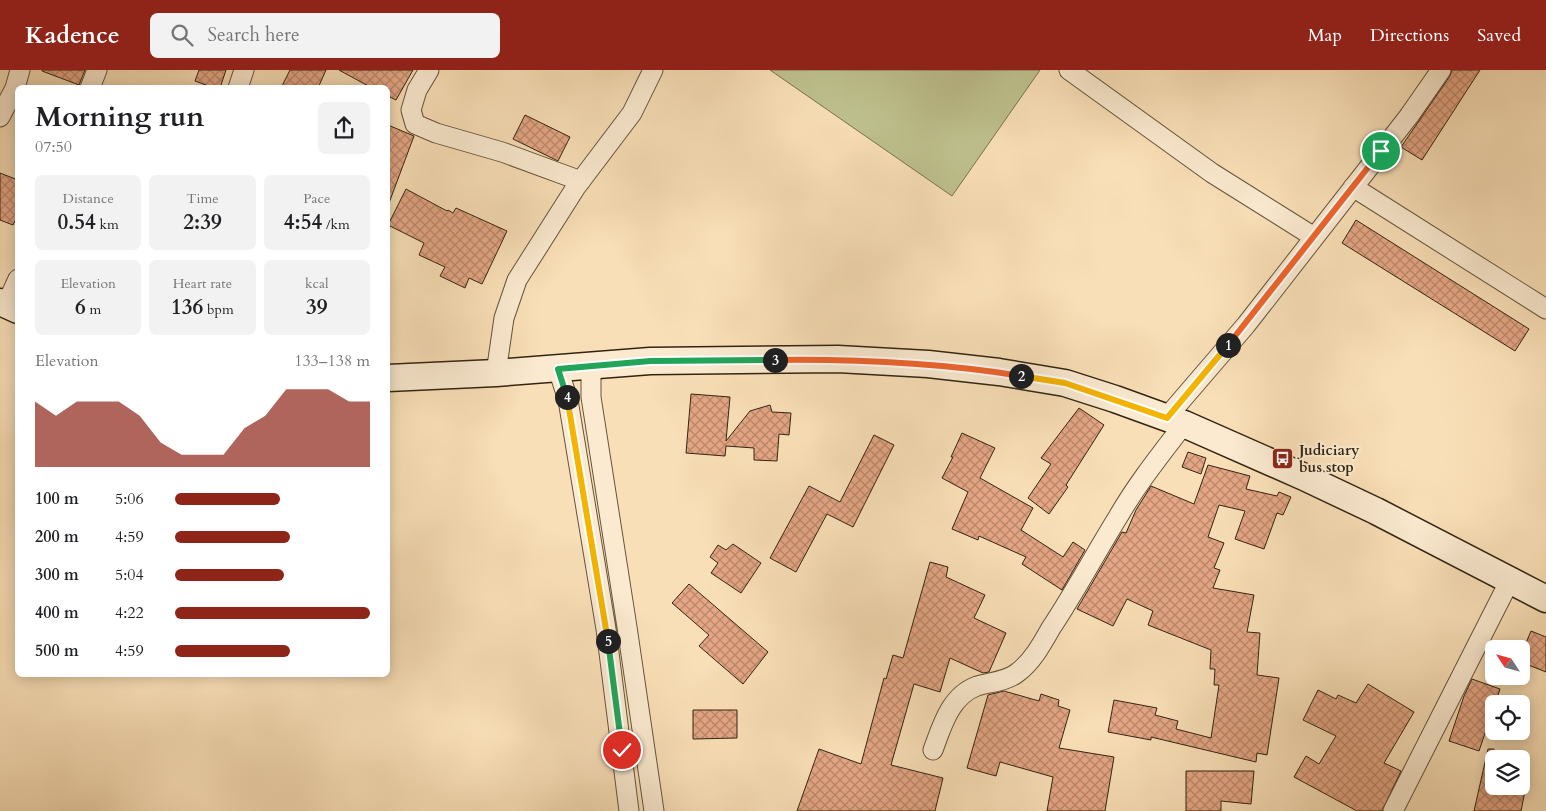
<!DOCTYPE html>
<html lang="en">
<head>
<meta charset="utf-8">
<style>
  body { margin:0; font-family:Cardo,serif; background:#f2f2f2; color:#202124; height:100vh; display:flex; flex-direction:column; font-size:19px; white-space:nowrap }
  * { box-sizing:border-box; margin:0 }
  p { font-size:16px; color:#757577 }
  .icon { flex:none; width:28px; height:28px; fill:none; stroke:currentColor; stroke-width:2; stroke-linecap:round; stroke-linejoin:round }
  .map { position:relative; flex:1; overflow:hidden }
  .details { position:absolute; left:15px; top:15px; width:375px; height:592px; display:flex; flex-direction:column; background:#fff; border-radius:8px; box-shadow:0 2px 12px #0003 }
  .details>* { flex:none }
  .needle { width:32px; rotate:306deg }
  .controls { position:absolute; left:1485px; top:570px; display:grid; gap:10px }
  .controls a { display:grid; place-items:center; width:45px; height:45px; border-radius:8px; background:#fff; box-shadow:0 2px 12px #0003; font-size:25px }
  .pin { position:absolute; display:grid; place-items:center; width:42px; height:42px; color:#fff; margin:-21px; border:2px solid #fff; border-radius:50%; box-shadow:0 1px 5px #0007 }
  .km { position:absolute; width:25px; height:25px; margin:-12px; border-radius:50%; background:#222; color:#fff; font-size:14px; line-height:25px; text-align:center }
  .round { display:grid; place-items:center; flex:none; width:52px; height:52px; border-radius:8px; background:#f2f2f2 }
  .head { display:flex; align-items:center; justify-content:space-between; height:85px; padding:0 20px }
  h1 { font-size:28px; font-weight:800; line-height:38px }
  .stats { display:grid; grid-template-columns:repeat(3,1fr); gap:8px; height:85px; padding:5px 20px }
  .stats div { display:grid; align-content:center; border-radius:8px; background:#f2f2f2; text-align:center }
  .stats b { font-size:21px; font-weight:800 }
  .stats small { font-size:14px; font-weight:400 }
  .stats p { font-size:14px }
  .chart { height:140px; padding:10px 20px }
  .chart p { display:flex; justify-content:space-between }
  .chart svg { width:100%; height:90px; margin-top:5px; fill:#8f2418; opacity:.7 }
  ul { padding:0 20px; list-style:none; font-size:16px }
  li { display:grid; grid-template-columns:80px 60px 1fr; align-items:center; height:38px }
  li i { height:12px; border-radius:6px; background:#8f2418 }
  header { display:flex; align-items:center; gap:30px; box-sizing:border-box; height:70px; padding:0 25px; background:#8f2418; color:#fff }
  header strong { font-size:24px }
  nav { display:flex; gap:28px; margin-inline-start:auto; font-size:18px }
  .search { width:350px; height:45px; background:#f2f2f2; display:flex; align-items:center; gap:12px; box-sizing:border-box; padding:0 18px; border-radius:8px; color:#757577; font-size:19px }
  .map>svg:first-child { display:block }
  .park { fill:#bec18e; stroke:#787250 }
  .building { fill:url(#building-cross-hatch); stroke:#332411 }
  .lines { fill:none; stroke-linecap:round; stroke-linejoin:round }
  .street-casing { stroke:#64533a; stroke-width:21 }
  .secondary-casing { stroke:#332411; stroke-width:29 }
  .street { stroke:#fbead0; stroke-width:19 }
  .secondary { stroke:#fbead0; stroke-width:26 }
  .split-1-casing { stroke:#fff; stroke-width:10 }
  .split-2-casing { stroke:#fff; stroke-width:10 }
  .split-3-casing { stroke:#fff; stroke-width:10 }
  .split-4-casing { stroke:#fff; stroke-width:10 }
  .split-5-casing { stroke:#fff; stroke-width:10 }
  .split-6-casing { stroke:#fff; stroke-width:10 }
  .split-1 { stroke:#f0652b; stroke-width:6 }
  .split-2 { stroke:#f5b400; stroke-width:6 }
  .split-3 { stroke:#f0652b; stroke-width:6 }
  .split-4 { stroke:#22a559; stroke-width:6 }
  .split-5 { stroke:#f5b400; stroke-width:6 }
  .split-6 { stroke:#22a559; stroke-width:6 }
  .labels { text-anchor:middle; stroke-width:4; stroke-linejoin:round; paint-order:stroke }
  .poi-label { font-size:15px; font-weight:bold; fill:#332411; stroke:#fbead0; text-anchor:start }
</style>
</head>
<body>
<header>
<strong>Kadence</strong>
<div class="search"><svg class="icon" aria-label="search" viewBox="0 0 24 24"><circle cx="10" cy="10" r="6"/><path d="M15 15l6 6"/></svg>Search here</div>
<nav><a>Map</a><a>Directions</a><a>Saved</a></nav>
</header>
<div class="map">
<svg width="1546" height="741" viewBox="0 0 1546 741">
  <defs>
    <pattern id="building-cross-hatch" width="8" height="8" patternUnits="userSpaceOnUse" patternTransform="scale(1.25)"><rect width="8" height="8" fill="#e5a685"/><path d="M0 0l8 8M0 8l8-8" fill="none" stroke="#ba876b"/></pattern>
  </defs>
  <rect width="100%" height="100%" fill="#f9dfb7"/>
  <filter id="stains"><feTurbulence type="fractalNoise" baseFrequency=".004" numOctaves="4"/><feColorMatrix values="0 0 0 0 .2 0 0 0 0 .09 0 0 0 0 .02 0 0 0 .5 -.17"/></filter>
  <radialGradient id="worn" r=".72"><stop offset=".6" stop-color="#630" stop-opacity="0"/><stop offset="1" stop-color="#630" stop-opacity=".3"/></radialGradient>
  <path class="park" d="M 770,0 L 1040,0 L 952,126 Z"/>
  <path class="building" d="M 42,0 L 85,0 L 79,15 L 42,1 Z
    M 199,0 L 226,0 L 220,18 L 214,18 L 195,11 Z
    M 290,0 L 326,0 L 318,18 L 281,18 Z
    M 339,0 L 413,0 L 396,30 L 388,26 L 388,18 L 372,18 Z
    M 1452,0 L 1480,0 L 1422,90 L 1401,77 L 1450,6 Z
    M 525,45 L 570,67 L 558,91 L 513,69 Z
    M 388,55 L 414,66 L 389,133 L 388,133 Z
    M 0,103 L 18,110 L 18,145 L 13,155 L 0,150 Z
    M 406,119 L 447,141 L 448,140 L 453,143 L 456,138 L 507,161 L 482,214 L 469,208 L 465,218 L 440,206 L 445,197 L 419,185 L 424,173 L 388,155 Z
    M 1356,150 L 1529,259 L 1515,281 L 1342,173 Z
    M 691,324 L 730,327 L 726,371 L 750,341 L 770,335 L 772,342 L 791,343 L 789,365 L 779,364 L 777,391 L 754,390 L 754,378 L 726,376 L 725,386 L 686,383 Z
    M 1079,338 L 1104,355 L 1066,415 L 1068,417 L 1049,444 L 1028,428 L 1051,394 L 1041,388 Z
    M 962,363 L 995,378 L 980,408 L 1033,438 L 1021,460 L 1063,487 L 1073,472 L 1085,480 L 1062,520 L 1022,494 L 1026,487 L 979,466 L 978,470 L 952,459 L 968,422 L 942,408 L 953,387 L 951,387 Z
    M 874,365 L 894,375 L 853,457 L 827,444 L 796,502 L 770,488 L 809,416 L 840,432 Z
    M 1188,382 L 1206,388 L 1201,404 L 1182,397 Z
    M 1208,395 L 1250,406 L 1246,419 L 1277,426 L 1279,422 L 1291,427 L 1283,445 L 1277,443 L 1264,479 L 1235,469 L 1245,441 L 1219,435 L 1208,467 L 1224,473 L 1214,498 L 1220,500 L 1213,518 L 1254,525 L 1247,562 L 1260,563 L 1257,605 L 1279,608 L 1267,685 L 1257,683 L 1256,692 L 1151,667 L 1151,670 L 1108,662 L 1114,630 L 1157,638 L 1155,645 L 1178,651 L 1176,659 L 1211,668 L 1219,615 L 1214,615 L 1215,599 L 1210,599 L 1211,580 L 1148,555 L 1153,541 L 1127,529 L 1113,556 L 1077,539 L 1122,462 L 1126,463 L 1136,440 L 1151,416 L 1194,434 Z
    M 733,474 L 761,493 L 741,523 L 711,503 L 718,493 L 710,487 L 718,475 L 726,480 Z
    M 930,492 L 948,497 L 946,507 L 985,525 L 974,548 L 1006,563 L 989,602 L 983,603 L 950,588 L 940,622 L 914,614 L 891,695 L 943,708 L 935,741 L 797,741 L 819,679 L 861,694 L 884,608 L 886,609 L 893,585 L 903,588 Z
    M 689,514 L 768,582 L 743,614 L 699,576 L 709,565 L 672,533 Z
    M 1531,561 L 1546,567 L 1546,602 L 1521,592 L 1521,585 Z
    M 1472,609 L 1500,619 L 1479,681 L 1449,671 L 1464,626 Z
    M 1368,614 L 1414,642 L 1384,693 L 1401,701 L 1382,741 L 1357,741 L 1294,707 L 1306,686 L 1319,694 L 1336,666 L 1303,650 L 1318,620 L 1336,629 L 1338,625 L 1356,633 Z
    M 1004,621 L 1039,631 L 1041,624 L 1059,630 L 1058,636 L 1070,640 L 1059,678 L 1114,687 L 1105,741 L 1047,741 L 1053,707 L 1000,692 L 996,706 L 967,698 L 988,625 Z
    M 693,640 L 737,640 L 737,668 L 693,669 Z
    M 1488,679 L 1494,679 L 1494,716 L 1526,716 L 1521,741 L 1474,741 Z
    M 1186,701 L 1254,701 L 1251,734 L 1221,731 L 1221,741 L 1186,741 Z"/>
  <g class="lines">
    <defs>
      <path id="street" d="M 429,0 L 417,20 L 411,40 L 415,54 L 436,63 L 502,82 L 581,111
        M 1069,0 L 1212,103 L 1314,167
        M 90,18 L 97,0
        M 238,18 L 244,0
        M 0,47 L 15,18 L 20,0
        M 1353,117 L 1546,239
        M 6,235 L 18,209
        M 591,296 L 591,327 L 627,557 L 654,741
        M 558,299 L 568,330 L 606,559 L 629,741
        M 496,303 L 504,248 L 517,210 L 576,117 L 632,43 L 653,0
        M 1167,347 L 1246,255 L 1409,46 L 1441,0
        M 933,680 C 942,656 950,626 977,616 C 990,612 1005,612 1017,603 C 1032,592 1042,574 1051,558 C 1075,522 1095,484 1118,447 C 1137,414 1161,384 1184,354
        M 1393,741 L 1510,510"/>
      <path id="secondary" d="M 0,232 L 18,240
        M 388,308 L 496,303 L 650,291 L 838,289 L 928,294 L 999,302 L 1065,313 L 1115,329 L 1184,354 L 1302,406 L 1376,441 L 1546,529"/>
    </defs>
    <use href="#street" class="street-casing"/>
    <use href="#secondary" class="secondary-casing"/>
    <use href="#street" class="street"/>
    <use href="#secondary" class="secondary"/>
  </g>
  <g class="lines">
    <defs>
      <path id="split-1" d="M 1228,275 L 1381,81"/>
      <path id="split-2" d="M 1021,306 L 1065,313 L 1167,348 L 1228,275"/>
      <path id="split-3" d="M 775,290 C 858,289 940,293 1021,306"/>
      <path id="split-4" d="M 567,327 L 558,299 L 650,291 L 775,290"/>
      <path id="split-5" d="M 567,327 L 608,571"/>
      <path id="split-6" d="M 608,571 L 622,680"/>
    </defs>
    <use href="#split-1" class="split-1-casing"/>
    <use href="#split-2" class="split-2-casing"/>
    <use href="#split-3" class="split-3-casing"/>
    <use href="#split-4" class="split-4-casing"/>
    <use href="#split-5" class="split-5-casing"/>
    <use href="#split-6" class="split-6-casing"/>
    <use href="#split-1" class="split-1"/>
    <use href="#split-2" class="split-2"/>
    <use href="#split-3" class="split-3"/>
    <use href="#split-4" class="split-4"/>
    <use href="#split-5" class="split-5"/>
    <use href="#split-6" class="split-6"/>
  </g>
  <defs>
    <symbol id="bus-square" viewBox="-11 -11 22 22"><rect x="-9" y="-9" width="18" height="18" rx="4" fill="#8f2418" stroke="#fbead0"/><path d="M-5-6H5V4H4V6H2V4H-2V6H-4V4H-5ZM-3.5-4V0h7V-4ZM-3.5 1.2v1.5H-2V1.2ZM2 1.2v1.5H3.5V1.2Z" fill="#fff"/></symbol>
  </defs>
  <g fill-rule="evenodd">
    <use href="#bus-square" x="1270" y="376" width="25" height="25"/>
  </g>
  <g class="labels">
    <g class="poi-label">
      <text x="1299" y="385">Judiciary<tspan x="1299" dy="17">bus stop</tspan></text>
    </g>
  </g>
  <rect width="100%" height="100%" filter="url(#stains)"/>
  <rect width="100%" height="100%" fill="url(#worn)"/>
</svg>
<div class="controls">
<a><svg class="needle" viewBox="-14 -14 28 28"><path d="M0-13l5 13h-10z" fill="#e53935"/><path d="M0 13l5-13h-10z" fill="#757577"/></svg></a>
<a><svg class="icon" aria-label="locate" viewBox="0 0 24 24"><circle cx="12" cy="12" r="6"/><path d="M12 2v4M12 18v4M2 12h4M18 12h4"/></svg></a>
<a><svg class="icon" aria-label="layers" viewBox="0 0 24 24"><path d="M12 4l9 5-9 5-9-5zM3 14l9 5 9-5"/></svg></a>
</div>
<div class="pin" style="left:1381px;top:81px;background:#1e9e55"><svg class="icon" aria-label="arrive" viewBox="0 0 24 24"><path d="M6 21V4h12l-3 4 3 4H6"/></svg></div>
<div class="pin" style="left:622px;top:680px;background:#d93025"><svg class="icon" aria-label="check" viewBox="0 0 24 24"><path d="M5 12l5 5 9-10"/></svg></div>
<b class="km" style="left:1228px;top:275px">1</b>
<b class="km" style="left:1021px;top:306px">2</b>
<b class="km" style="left:775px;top:290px">3</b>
<b class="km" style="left:567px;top:327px">4</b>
<b class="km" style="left:608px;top:571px">5</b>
<section class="details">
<div class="head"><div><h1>Morning run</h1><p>07:50</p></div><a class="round"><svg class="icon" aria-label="share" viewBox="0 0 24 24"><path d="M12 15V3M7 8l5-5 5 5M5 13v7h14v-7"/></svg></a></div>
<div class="stats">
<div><p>Distance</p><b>0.54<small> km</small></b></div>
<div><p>Time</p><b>2:39</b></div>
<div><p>Pace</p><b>4:54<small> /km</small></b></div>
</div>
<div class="stats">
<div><p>Elevation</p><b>6<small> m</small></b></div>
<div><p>Heart rate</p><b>136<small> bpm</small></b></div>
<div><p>kcal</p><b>39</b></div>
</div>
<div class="chart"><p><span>Elevation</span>133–138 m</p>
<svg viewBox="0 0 160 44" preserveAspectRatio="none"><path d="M0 44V12L10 19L20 12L30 12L40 12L50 19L60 32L70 38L80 38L90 38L100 25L110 19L120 6L130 6L140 6L150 12L160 12V44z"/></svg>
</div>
<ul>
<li><b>100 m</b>5:06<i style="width:54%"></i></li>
<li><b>200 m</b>4:59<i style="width:59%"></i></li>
<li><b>300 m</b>5:04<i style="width:56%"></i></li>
<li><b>400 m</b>4:22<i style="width:100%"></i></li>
<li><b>500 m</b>4:59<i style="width:59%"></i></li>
</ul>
</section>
</div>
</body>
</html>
